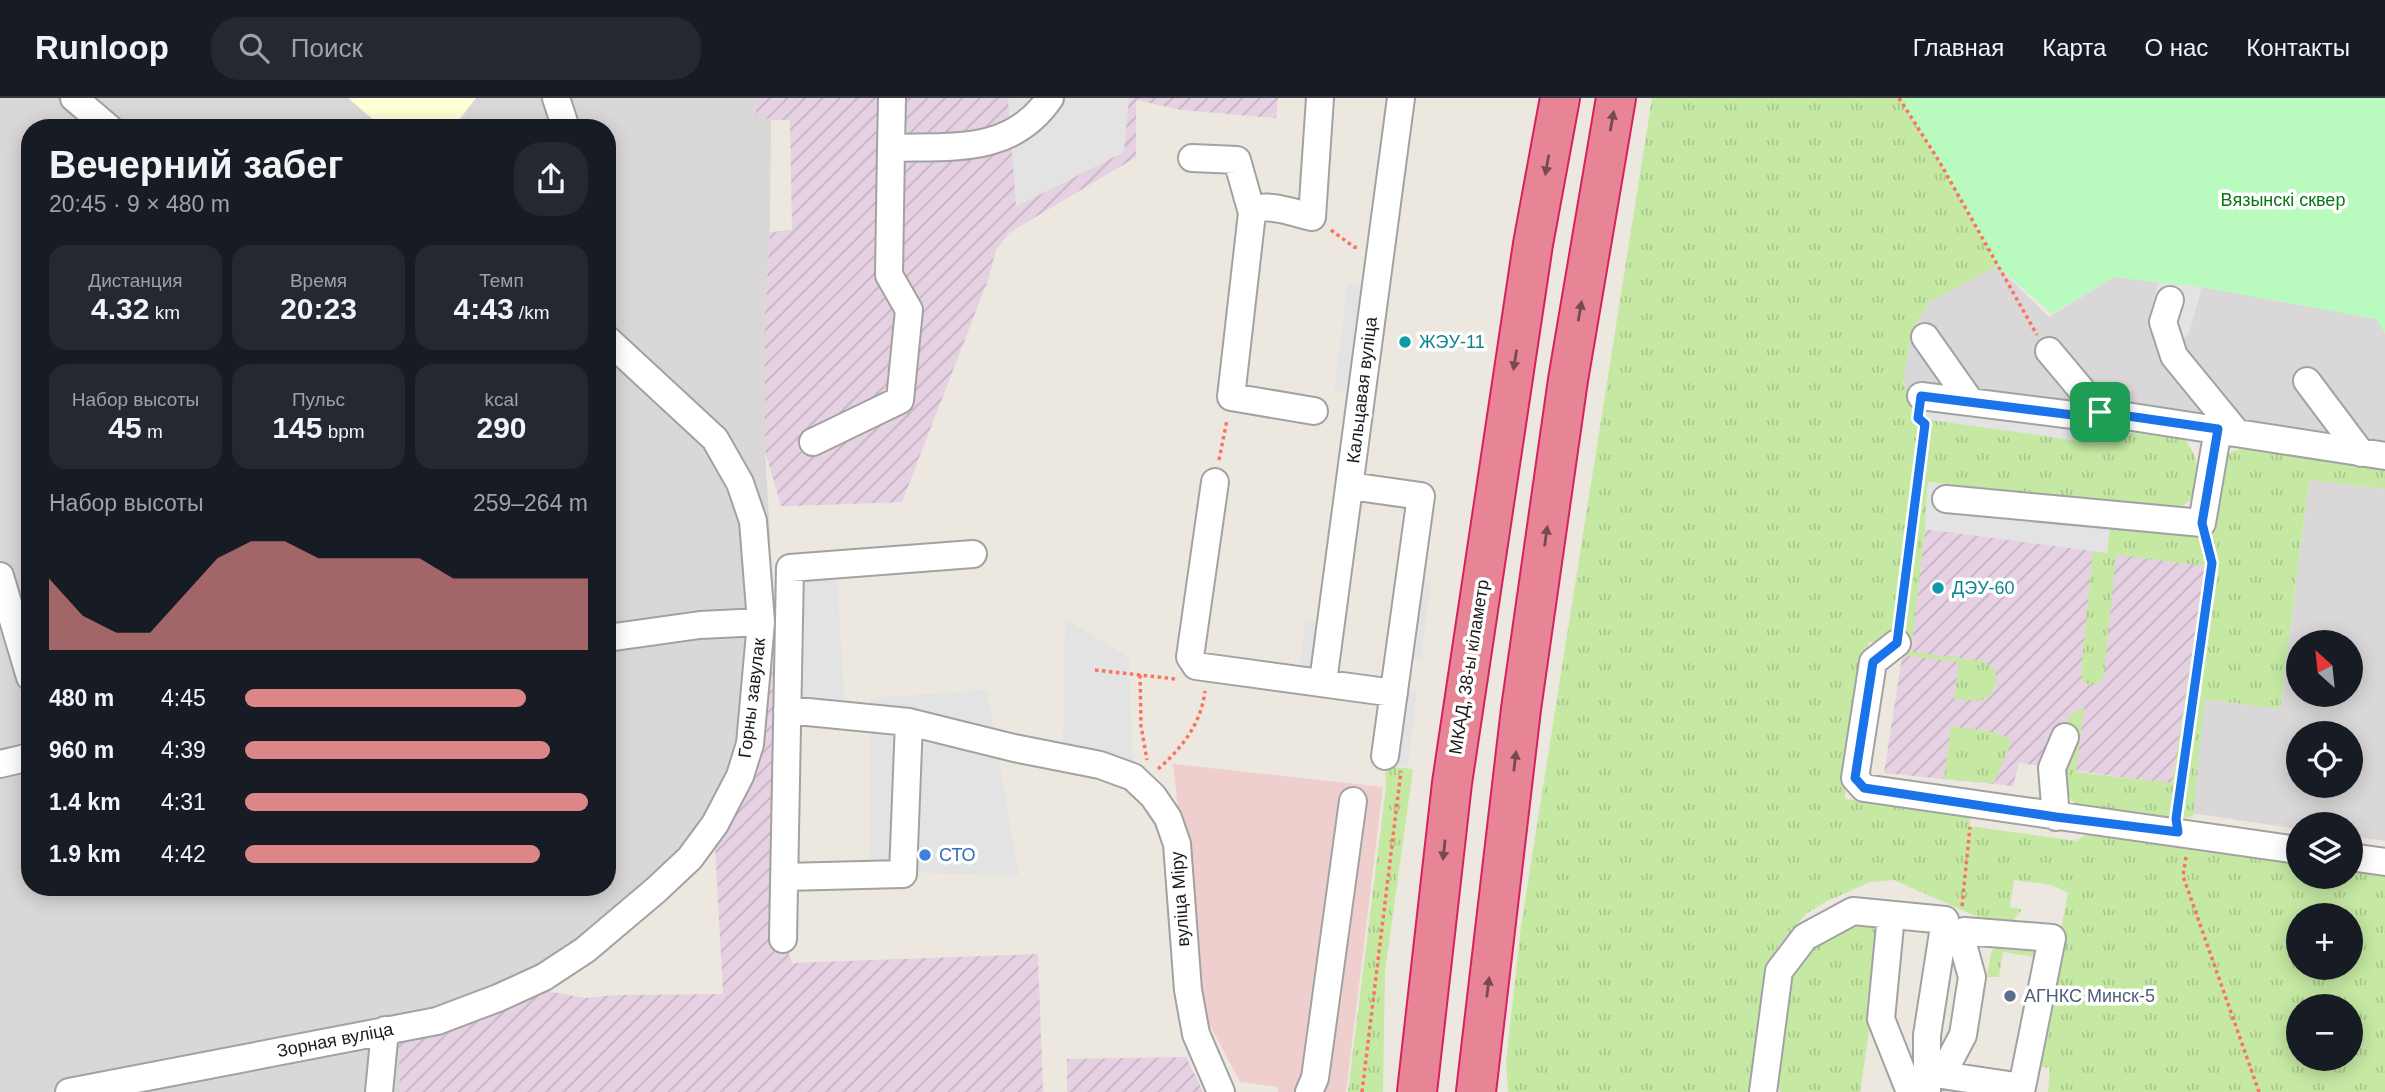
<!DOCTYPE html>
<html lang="ru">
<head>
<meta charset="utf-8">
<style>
  body { margin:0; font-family:Helvetica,sans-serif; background:#242831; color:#f1f3f6; height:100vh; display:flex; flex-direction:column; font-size:26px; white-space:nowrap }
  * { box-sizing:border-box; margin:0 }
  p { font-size:23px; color:#9ea1a6 }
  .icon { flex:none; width:38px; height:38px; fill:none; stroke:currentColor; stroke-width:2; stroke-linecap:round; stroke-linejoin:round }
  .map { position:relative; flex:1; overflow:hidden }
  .drawer { position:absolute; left:21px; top:21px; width:595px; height:777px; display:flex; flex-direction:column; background:#171b24; border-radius:28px; box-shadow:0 4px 18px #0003 }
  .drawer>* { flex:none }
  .needle { width:46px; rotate:333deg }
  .fabs { position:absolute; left:2286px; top:532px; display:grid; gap:14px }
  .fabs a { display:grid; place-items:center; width:77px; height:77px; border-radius:50%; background:#171b24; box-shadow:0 4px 18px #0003; font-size:35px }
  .pin { position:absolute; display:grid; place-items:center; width:60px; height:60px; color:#fff; margin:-30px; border-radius:14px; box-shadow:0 4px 10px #0006 }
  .round { display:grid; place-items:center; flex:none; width:74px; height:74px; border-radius:28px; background:#242831 }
  .summary { display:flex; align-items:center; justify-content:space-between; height:119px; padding:0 28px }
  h1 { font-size:38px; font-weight:800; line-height:52px }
  .stats { display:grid; grid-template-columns:repeat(3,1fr); gap:10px; height:119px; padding:7px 28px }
  .stats div { display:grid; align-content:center; border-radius:18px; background:#242831; text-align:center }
  .stats b { font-size:30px; font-weight:800 }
  .stats small { font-size:19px; font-weight:400 }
  .stats p { font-size:19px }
  .chart { height:196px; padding:14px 28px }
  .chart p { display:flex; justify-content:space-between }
  .chart svg { width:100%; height:126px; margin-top:7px; fill:#dd8687; opacity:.7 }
  ul { padding:0 28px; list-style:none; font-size:23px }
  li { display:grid; grid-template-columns:112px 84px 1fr; align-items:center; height:52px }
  li i { height:18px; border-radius:9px; background:#dd8687 }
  header { display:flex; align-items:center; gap:42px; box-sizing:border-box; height:98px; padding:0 35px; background:#171b24; border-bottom:2px solid #363941 }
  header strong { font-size:33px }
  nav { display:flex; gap:38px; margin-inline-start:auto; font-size:24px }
  .search { width:490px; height:63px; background:#242831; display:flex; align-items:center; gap:18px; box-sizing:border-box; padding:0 24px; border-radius:28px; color:#9ea1a6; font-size:26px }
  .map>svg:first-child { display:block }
  .residential { fill:#d9d7d7; fill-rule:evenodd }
  .commercial { fill:#efcfcd }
  .industrial { fill:url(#industrial-furrows) }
  .education { fill:#ffffd6 }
  .grass { fill:url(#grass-tufts); fill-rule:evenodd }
  .park { fill:#b9fabf }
  .parking { fill:#e3e3e3 }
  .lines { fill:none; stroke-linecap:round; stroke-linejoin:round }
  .minor-casing { stroke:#a2a2a2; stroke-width:30 }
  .highway-casing { stroke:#d7205e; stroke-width:42 }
  .path { stroke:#fc7261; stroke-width:3.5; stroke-dasharray:3.5 3.5; stroke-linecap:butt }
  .minor { stroke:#fff; stroke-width:26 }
  .highway { stroke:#e78496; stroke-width:38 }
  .oneway { fill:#774a52 }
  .route-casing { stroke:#fff; stroke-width:14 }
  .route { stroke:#1a73e8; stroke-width:9 }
  .culture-dot { fill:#0f9aa8; stroke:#fff; stroke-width:2.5 }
  .shop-dot { fill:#3f7fe0; stroke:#fff; stroke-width:2.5 }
  .service-dot { fill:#5c6f8a; stroke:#fff; stroke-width:2.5 }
  .labels { text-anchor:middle; stroke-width:7; stroke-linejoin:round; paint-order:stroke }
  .park-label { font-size:18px; fill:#097813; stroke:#fff }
  .culture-label { font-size:18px; fill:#0d838f; stroke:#fff; text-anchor:start }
  .street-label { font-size:18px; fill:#1b1b1b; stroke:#fff }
  .shop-label { font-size:18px; fill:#366cbe; stroke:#fff; text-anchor:start }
  .service-label { font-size:18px; fill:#4e5e75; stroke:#fff; text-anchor:start }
</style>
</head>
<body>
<header>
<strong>Runloop</strong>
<div class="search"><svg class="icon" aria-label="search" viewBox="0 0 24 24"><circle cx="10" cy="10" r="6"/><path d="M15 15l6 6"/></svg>Поиск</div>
<nav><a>Главная</a><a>Карта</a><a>О нас</a><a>Контакты</a></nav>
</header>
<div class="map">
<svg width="2385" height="994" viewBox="0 0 2385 994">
  <defs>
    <pattern id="industrial-furrows" width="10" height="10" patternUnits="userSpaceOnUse" patternTransform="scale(1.75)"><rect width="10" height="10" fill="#e6d1e2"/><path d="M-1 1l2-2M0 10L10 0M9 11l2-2" fill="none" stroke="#c5b3c1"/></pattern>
    <pattern id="grass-tufts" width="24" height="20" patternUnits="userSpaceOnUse" patternTransform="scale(1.75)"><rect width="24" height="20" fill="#c5e9a3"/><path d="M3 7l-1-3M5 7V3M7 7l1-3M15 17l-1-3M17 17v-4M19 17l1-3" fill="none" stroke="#a9c78c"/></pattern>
  </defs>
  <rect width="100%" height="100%" fill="#ede8df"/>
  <path class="residential" d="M 0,0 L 755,0 L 756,17 L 771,22 L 770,134 L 765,216 L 765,353 L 770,437 L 765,561 L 755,661 L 637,822 L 398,935 L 400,994 L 0,994 ZM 30,30 L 607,30 L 607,789 L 30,789 Z
    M 1997,168 L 2049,219 L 2114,179 L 2202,189 L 2377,221 L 2385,235 L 2385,356 L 1921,298 L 1903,287 L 1911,234 L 1929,204 Z
    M 2309,382 L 2385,391 L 2385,743 L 2350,738 L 2350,726 L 2298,726 L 2298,731 L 2191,715 L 2205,601 L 2280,611 ZM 2298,544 L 2350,544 L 2350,597 L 2298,597 ZM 2298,635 L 2350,635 L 2350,688 L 2298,688 Z"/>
  <path class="commercial" d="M 1173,666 L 1383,689 L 1346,994 L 1278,994 L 1277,989 L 1240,984 L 1208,924 L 1196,869 Z"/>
  <path class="industrial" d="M 755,0 L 1278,0 L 1276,20 L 1181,12 L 1136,2 L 1136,59 L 1009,135 L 996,152 L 988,182 L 902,404 L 793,408 L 781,408 L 765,353 L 765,216 L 770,134 L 792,132 L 790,22 L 771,22 L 756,17 Z
    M 1925,431 L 2206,467 L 2172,686 L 2019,665 L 2013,688 L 1884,675 L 1902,559 L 1912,545 Z
    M 765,561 L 788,561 L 783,841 L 792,865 L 1038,856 L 1043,994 L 400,994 L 398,935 L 536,891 L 586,900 L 617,897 L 723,896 L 715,746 Z
    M 1186,959 L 1203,994 L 1067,994 L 1067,961 Z"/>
  <path class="education" d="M 348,0 L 476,0 L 453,30 L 383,30 Z"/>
  <path class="grass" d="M 1652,0 L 1899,0 L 1939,63 L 1997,168 L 1929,204 L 1911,234 L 1903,287 L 1921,298 L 1918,320 L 2077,341 L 2081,330 L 2184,340 C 2201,362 2199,377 2190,403 L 2177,411 L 2164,413 L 1928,384 L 1925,431 L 1912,545 L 1869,544 L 1846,677 L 1845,701 L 1971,714 L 1970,728 L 2076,743 L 2093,732 L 2298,763 L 2298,779 L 2350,779 L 2350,771 L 2385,776 L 2385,994 L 2048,994 L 2050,970 L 2035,968 L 2068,795 L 2052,787 L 2014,782 L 2010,809 L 2022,811 L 2007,832 L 1894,782 L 1870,784 L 1825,804 L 1806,816 L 1778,848 L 1768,866 L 1749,994 L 1508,994 L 1506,964 L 1521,828 ZM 2298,817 L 2350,817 L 2350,870 L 2298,870 ZM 2298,908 L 2350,908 L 2350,961 L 2298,961 Z
    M 2247,350 L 2385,365 L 2385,391 L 2309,382 L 2280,611 L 2205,601 L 2193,718 L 2169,724 L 2076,707 L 2064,692 L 2059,671 L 2067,621 L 2075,614 L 2084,609 L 2076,674 L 2172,685 L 2206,468 L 2116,457 L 2104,577 L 2102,583 L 2091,588 L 2082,582 L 2081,574 L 2093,453 L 2107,455 L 2110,426 L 2210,435 L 2218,363 L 2233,353 Z
    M 1905,553 L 1984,563 L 1995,572 L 1996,585 L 1991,597 L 1980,603 L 1954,601 L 1959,564 L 1901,557 Z
    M 1951,628 L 1999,635 L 2012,643 L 1994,685 L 1944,681 Z
    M 1385,668 L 1413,671 L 1385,874 L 1383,994 L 1348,994 L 1386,688 Z
    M 1860,826 C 1874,828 1877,833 1882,847 L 1860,994 L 1781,994 L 1778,989 L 1794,870 L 1807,848 L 1844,828 Z
    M 1996,848 L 2039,850 L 2023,946 L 2034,859 L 2003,854 L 1999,879 L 1987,879 L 1991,855 Z"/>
  <path class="park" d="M 1899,0 L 2385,0 L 2385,235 L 2376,221 L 2202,189 L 2114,179 L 2052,216 L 1997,168 L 1939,63 Z"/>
  <path class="parking" d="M 1008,0 L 1129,0 L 1124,54 L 1016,109 Z
    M 1348,184 L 1369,187 L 1354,296 L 1334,293 Z
    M 2158,184 L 2202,189 L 2189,236 L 2169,250 L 2149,222 Z
    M 1926,308 L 2081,330 L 2079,343 L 1924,321 Z
    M 1928,384 L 2127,407 L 2110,426 L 2107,455 L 1925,431 Z
    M 794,476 L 837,478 L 845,607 L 793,602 Z
    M 1403,481 L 1431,485 L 1421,561 L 1393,557 Z
    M 1065,521 L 1129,559 L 1133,666 L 1063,646 Z
    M 1305,522 L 1325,524 L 1320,570 L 1300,568 Z
    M 1387,589 L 1417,593 L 1408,669 L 1377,665 Z
    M 987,592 L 1019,778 L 870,773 L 870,600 Z"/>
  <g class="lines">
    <defs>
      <path id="minor" d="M 74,0 L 109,30
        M 556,0 L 566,30
        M 891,50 L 892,0
        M 1192,60 L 1237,62 L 1252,115
        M 2170,202 L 2163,224 L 2174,258 L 2237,335
        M 1925,239 L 1970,303
        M 2049,253 L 2100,314
        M 2307,283 L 2361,355
        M 1921,298 L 2081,318 L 2100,314 L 2385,358
        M 1314,313 L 1231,299 L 1252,115 C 1261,102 1297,116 1312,119 L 1320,0
        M 813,344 L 900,302 L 909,212 L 889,177 L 891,50 C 951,48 1011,57 1050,0
        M 1215,384 L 1190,559 L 1196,568 L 1394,595
        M 1350,388 L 1421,398 L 1385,658
        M 1946,401 L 2202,425 L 2218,331
        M 0,478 L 30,579
        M 607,540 L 700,527 L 761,524
        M 1897,545 L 1873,564 L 1855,680 L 1864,690 L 2298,752
        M 1323,584 L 1401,0
        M 909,624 L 1014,650 L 1100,667 L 1133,679 L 1153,698 L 1168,720 L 1177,746 L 1188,892 L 1196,936 L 1221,994
        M 0,666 L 30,659
        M 2056,719 L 2052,670 L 2065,639
        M 2350,759 L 2385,764
        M 784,779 L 903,776 L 909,624 L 787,612
        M 1891,817 L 1881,921 L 1910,994
        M 783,841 L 790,470 L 973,456
        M 1962,843 L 1972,879 L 1963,937 L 1942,977 L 2022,989 L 2052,840 L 1964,833
        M 69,994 L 437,923 L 498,900 L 544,879 L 585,852 L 656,792 L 690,760 L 715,726 L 740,678 L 750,646 L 761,524 L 753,423 L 740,385 L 715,341 L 607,241
        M 379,994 L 385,932
        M 1309,994 L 1315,980 L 1353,703
        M 1763,994 L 1779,873 L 1805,839 L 1853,813 L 1945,822 L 1927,937 L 1927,994"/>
      <path id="highway" d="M 1417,994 L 1452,685 L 1533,146 L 1560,0
        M 1476,994 L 1521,611 L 1568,282 L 1616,0"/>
    </defs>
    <use href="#minor" class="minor-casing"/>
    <use href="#highway" class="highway-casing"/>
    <path class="path" d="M 1899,0 L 1939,63 L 2037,237
      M 1331,132 L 1354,149 L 1360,150
      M 1219,362 L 1227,322
      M 1900,523 L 1925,326 L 1919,321
      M 1095,572 L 1176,581
      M 1140,577 L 1141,628 L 1147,662
      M 1158,671 C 1182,650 1201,626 1205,593
      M 2177,713 L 2212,465 L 2208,447
      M 2186,759 L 2183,778 L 2259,994
      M 1962,808 L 1970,729
      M 1362,994 L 1401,673"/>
    <use href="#minor" class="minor"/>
    <use href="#highway" class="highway"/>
  </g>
  <defs><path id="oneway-solid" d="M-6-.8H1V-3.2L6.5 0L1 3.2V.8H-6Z" transform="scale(1.75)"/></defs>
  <g class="oneway">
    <use href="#oneway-solid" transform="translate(1612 23) rotate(-80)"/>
    <use href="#oneway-solid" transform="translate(1547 67) rotate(100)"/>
    <use href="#oneway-solid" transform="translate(1580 213) rotate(-80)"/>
    <use href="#oneway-solid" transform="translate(1515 262) rotate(99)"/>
    <use href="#oneway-solid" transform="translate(1546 438) rotate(-82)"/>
    <use href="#oneway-solid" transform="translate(1515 663) rotate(-83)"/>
    <use href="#oneway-solid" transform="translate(1444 752) rotate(96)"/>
    <use href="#oneway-solid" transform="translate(1488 889) rotate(-83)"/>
  </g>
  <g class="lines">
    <defs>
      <path id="route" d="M 1921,298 L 2081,318 L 2100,314 L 2218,331 L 2202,425 L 2212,465 L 2176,721 L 2178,734 L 2056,719 L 1864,690 L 1855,680 L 1873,564 L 1897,545 L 1925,326 L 1918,320 Z"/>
    </defs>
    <use href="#route" class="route-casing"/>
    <use href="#route" class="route"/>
  </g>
  <g class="culture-dot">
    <circle cx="1405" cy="244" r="7"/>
    <circle cx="1938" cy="490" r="7"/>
  </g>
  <circle class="shop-dot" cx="925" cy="757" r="7"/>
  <circle class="service-dot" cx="2010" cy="898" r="7"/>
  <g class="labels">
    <g class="park-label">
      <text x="2283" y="108">Вязынскі сквер</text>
    </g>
    <g class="culture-label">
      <text x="1419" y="250">ЖЭУ-11</text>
      <text x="1952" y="496">ДЭУ-60</text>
    </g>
    <g class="street-label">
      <text transform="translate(1362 292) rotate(-83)" y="6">Кальцавая вуліца</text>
      <text transform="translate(1469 569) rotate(-81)" y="6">МКАД, 38-ы кіламетр</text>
      <text transform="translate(752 600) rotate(-83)" y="6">Горны завулак</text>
      <text transform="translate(1180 801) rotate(-94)" y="6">вуліца Міру</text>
      <text transform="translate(335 942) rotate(-11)" y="6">Зорная вуліца</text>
    </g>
    <g class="shop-label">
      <text x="939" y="763">СТО</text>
    </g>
    <g class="service-label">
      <text x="2024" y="904">АГНКС Минск-5</text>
    </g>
  </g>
</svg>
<div class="fabs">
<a><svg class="needle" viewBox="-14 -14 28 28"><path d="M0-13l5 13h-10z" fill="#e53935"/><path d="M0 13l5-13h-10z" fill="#9ea1a6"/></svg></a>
<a><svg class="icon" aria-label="locate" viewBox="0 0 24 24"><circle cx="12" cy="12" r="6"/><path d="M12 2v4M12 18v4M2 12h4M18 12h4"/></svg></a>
<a><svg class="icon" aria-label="layers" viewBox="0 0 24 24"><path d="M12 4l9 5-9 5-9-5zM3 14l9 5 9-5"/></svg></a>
<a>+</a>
<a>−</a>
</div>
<div class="pin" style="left:2100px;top:314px;background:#1e9e55"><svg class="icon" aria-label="arrive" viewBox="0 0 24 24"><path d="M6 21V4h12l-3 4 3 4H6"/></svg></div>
<section class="drawer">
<div class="summary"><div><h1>Вечерний забег</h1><p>20:45 · 9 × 480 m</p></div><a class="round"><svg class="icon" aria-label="share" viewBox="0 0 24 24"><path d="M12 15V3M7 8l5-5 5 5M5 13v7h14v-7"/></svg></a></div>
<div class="stats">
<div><p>Дистанция</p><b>4.32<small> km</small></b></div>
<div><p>Время</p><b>20:23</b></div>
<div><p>Темп</p><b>4:43<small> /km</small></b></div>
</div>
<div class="stats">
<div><p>Набор высоты</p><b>45<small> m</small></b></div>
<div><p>Пульс</p><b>145<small> bpm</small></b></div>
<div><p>kcal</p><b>290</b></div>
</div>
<div class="chart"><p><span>Набор высоты</span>259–264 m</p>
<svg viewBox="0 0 160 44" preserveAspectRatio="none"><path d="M0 44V19L10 32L20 38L30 38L40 25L50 12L60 6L70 6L80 12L90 12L100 12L110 12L120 19L130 19L140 19L150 19L160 19V44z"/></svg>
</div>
<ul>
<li><b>480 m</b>4:45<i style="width:82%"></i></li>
<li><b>960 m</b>4:39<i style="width:89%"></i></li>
<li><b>1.4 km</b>4:31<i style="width:100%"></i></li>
<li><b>1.9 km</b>4:42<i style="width:86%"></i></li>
</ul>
</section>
</div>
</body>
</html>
